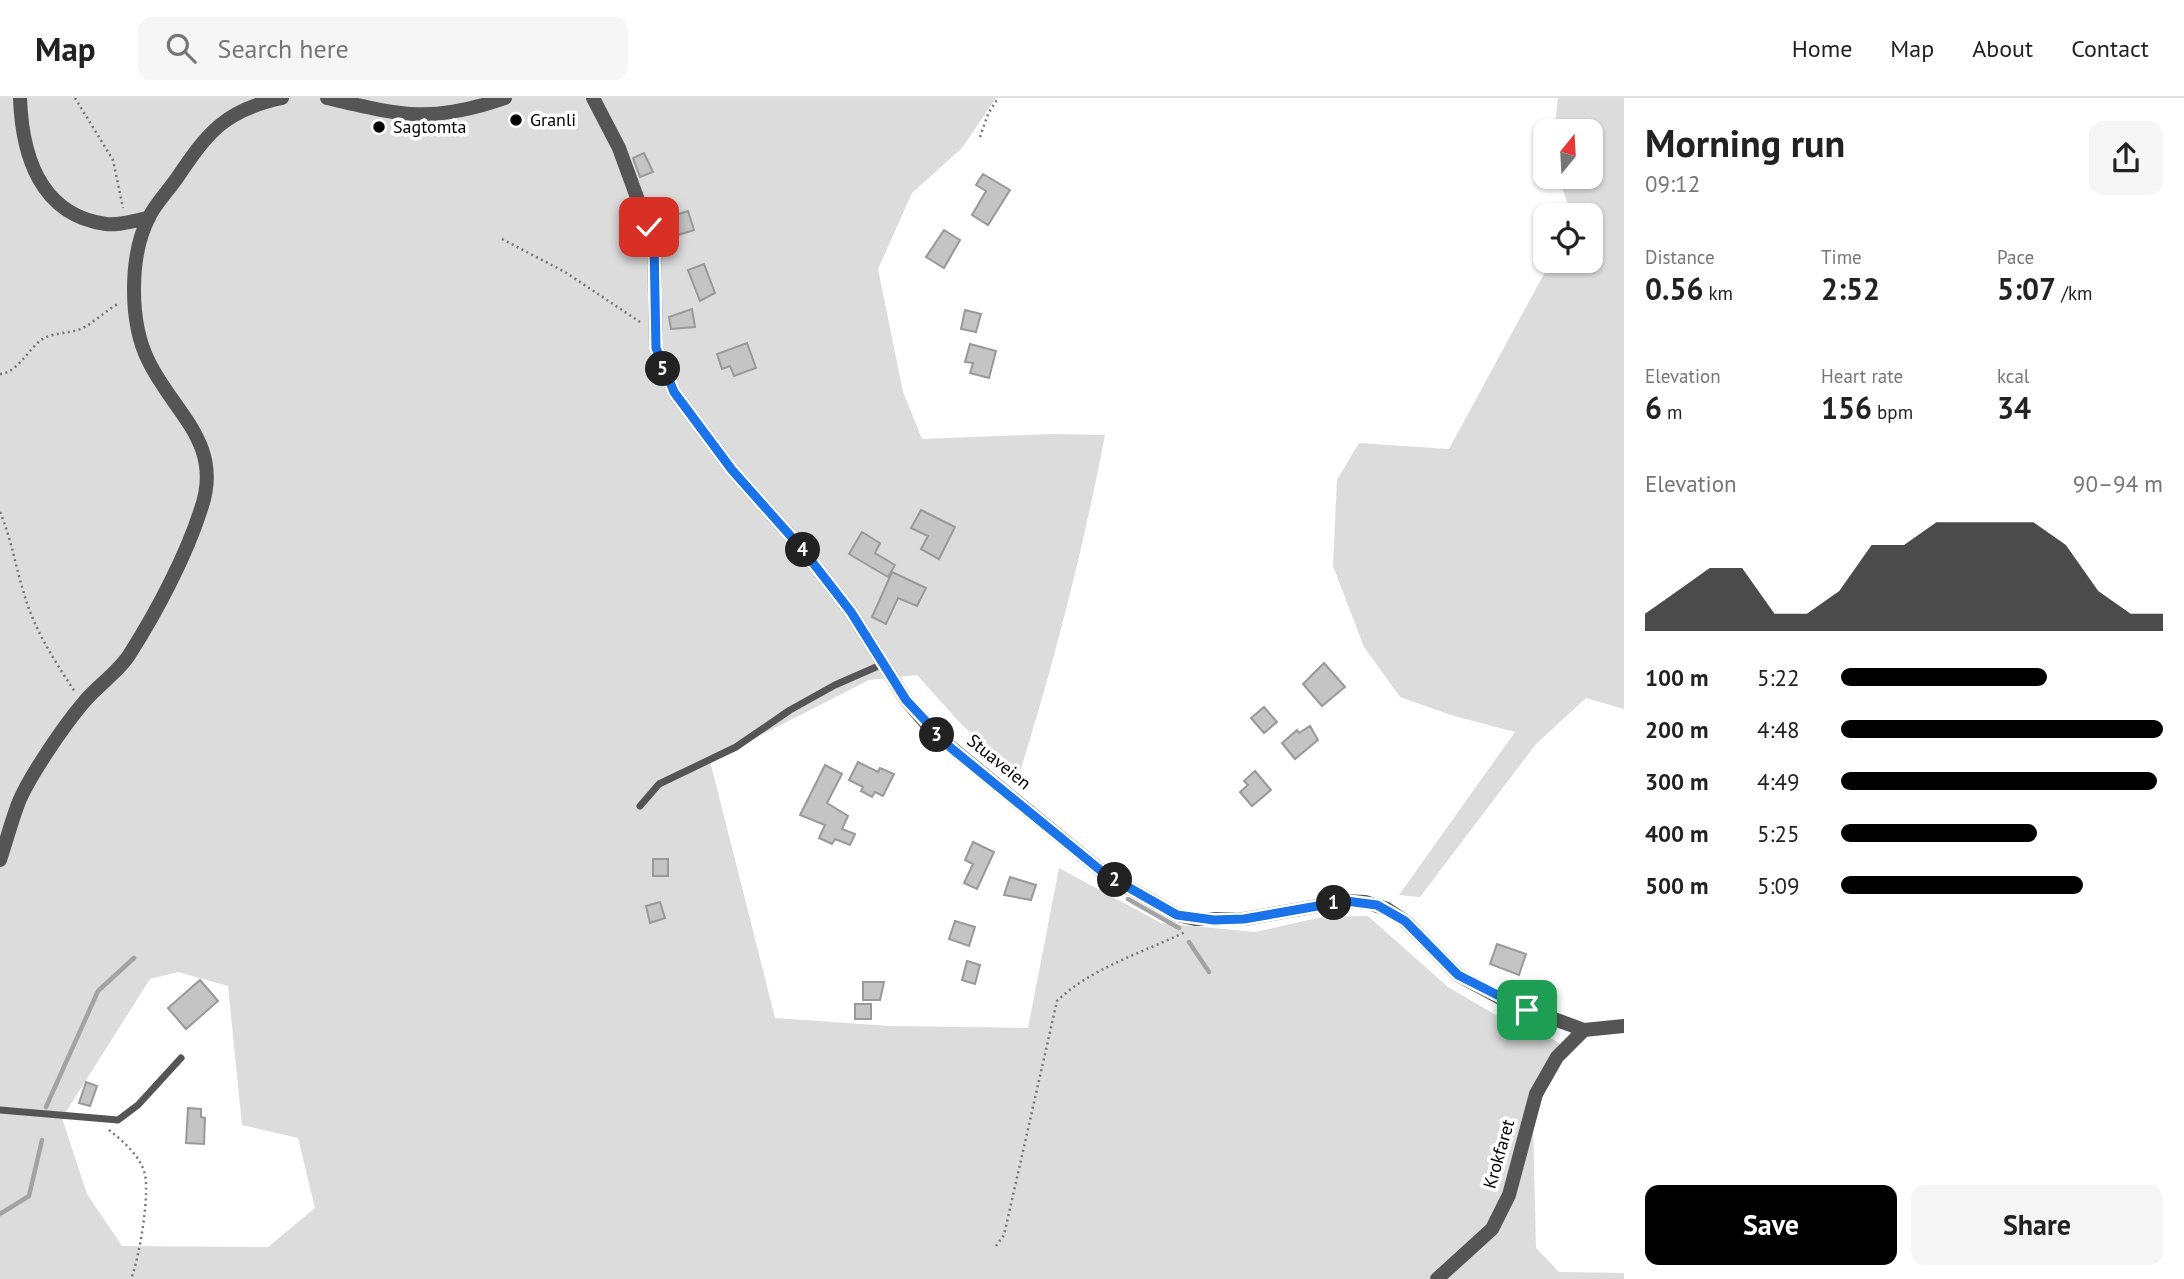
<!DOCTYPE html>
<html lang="en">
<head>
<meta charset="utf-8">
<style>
  body { margin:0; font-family:"PT Sans",sans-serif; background:#f6f6f6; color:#222; height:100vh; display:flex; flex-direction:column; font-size:26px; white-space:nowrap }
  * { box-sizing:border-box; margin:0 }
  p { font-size:23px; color:#767676 }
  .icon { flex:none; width:38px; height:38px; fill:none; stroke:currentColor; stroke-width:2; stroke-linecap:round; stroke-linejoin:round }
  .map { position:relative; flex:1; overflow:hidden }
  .drawer { display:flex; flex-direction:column; background:#fff; width:560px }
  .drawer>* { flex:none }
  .needle { width:46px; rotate:18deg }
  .buttons { position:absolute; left:1533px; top:21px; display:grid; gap:14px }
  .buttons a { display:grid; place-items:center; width:70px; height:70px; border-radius:14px; background:#fff; box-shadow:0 2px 5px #0004; font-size:35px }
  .pin { position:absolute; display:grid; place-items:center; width:60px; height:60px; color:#fff; margin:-30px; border-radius:14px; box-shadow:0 4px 10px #0006 }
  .km { position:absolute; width:35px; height:35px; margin:-18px; border-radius:50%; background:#222; color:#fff; font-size:19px; line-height:35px; text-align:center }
  .round { display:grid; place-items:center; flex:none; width:74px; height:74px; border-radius:14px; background:#f6f6f6 }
  .head { display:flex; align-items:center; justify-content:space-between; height:119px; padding:0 21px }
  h1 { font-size:38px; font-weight:700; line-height:52px }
  .stats { display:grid; grid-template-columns:repeat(3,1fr); gap:10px; height:119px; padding:7px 21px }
  .stats div { display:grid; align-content:center }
  .stats b { font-size:30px; font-weight:700 }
  .stats small { font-size:19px; font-weight:400 }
  .stats p { font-size:19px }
  .chart { height:196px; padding:14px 21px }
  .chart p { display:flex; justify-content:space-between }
  .chart svg { width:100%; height:126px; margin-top:7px; fill:#000; opacity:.7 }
  .primary-button { display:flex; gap:14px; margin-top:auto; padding:14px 21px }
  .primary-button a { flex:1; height:80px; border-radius:14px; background:#000; color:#fff; font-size:28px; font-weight:700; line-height:80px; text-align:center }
  .primary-button a+a { background:#f6f6f6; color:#222 }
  ul { padding:0 21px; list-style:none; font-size:23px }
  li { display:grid; grid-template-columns:112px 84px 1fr; align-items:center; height:52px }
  li i { height:18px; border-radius:9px; background:#000 }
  header { display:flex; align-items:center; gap:42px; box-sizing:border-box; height:98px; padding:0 35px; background:#fff; border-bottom:2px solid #e0e0e0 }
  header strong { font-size:33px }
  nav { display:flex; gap:38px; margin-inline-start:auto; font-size:24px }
  .search { width:490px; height:63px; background:#f6f6f6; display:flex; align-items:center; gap:18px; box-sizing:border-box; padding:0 24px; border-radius:14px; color:#767676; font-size:26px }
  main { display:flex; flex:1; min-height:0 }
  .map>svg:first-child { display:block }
  .green { fill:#dcdcdc; fill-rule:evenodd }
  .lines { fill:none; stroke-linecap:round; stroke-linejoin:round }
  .stream { stroke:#a3a3a3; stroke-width:4.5 }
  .building { fill:#c4c4c4; stroke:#999; stroke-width:2 }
  .path { stroke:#777; stroke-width:2.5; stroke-dasharray:2 3.5; stroke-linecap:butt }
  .service { stroke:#555; stroke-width:7 }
  .minor { stroke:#555; stroke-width:14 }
  .route-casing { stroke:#fff; stroke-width:14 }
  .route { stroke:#1a73e8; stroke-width:9 }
  .poi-dot { fill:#000; stroke:#fff; stroke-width:2.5 }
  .labels { text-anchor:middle; stroke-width:7; stroke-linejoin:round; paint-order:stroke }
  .poi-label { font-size:18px; fill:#000; stroke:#fff; text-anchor:start }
  .street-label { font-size:18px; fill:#000; stroke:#fff }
</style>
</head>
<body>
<header>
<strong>Map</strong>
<div class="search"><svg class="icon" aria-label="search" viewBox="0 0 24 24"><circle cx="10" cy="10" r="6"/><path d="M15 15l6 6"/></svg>Search here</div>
<nav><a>Home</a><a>Map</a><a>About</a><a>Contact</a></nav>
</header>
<main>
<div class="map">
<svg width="1624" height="1181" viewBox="0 0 1624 1181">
  <rect width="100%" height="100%" fill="#fff"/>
  <path class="green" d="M 0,0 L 996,0 L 962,50 L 912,95 L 878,171 L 903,294 L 922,341 L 1052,336 L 1105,337 C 1083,452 1054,565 1019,677 L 962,627 L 917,577 L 869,582 L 710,663 L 775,920 L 890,928 L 1028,930 L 1059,770 L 1161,825 L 1255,834 L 1322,819 L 1368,818 L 1448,889 L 1506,923 L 1542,934 L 1563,948 L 1554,965 L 1533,1026 L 1536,1150 L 1559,1174 L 1624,1175 L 1624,1181 L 0,1181 ZM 178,874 L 228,888 L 242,1027 L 298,1040 L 315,1110 L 268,1149 L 122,1148 L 87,1096 L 62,1020 L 150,881 Z
    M 1558,0 L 1624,0 L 1624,611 L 1586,600 L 1536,646 L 1420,799 L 1399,797 L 1515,634 L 1451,617 L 1400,599 L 1364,549 L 1333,468 L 1337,382 L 1359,345 L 1449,351 L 1551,163 L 1591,163 L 1591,117 L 1567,117 L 1569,109 L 1558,79 L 1591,79 L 1591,33 L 1554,33 Z"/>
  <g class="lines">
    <path class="stream" d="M 1128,801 L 1179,830
      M 1189,844 L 1209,874
      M 46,1009 L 98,893 L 134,860
      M 0,1116 L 29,1098 L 42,1042"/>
  </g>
  <path class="building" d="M 644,55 L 653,74 L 640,79 L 633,60 Z
    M 983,76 L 1010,92 L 988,127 L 972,117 L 986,93 L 976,87 Z
    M 688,113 L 694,132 L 672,139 L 666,120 Z
    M 944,132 L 960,142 L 944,170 L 926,159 Z
    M 704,166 L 715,195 L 700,203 L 688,172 Z
    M 692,211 L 695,229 L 671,231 L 669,219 Z
    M 965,212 L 981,216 L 976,234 L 961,231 Z
    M 747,245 L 756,270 L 734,278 L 730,268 L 722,271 L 717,256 Z
    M 970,246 L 996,253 L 989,280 L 970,275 L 973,265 L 965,264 Z
    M 921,412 L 955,429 L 939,461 L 921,451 L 928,438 L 911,430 Z
    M 862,434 L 880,445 L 875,455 L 895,467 L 888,479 L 849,456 Z
    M 892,474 L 926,490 L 917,508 L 898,500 L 886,526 L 872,519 Z
    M 1324,565 L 1345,589 L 1322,608 L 1303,586 Z
    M 1264,609 L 1277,624 L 1264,635 L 1251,620 Z
    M 1310,628 L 1318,642 L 1295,661 L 1282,645 L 1297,632 L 1299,635 Z
    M 858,664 L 878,674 L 880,670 L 894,676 L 883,698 L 875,694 L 872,699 L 861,693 L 863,689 L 849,682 Z
    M 825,667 L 842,676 L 827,705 L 848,718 L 842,731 L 855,736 L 850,747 L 835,741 L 832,746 L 819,740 L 825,727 L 800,717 Z
    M 1255,673 L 1271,692 L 1252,708 L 1240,694 L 1248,687 L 1244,683 Z
    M 973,744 L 994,754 L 977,791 L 964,785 L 973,766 L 965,762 Z
    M 653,761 L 668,761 L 668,778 L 653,778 Z
    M 1010,779 L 1036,787 L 1031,802 L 1004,797 Z
    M 660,804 L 665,820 L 650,825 L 646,808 Z
    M 955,823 L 975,829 L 969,848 L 949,841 Z
    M 1497,846 L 1526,856 L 1519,877 L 1490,866 Z
    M 967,863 L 980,867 L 975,886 L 962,882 Z
    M 200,882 L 218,903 L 186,931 L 168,910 Z
    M 863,884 L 884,884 L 880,902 L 863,902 Z
    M 855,906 L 871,906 L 871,921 L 855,921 Z
    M 86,984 L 97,988 L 90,1008 L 79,1005 Z
    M 188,1010 L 201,1011 L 201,1019 L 205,1020 L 204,1046 L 186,1045 Z"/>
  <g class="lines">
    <path class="path" d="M 75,0 L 113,62 L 123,110
      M 980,39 L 988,16 L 998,0
      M 502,141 L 565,174 L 640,224
      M 0,276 C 17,275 28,252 41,242 C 52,234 70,236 83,230 C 96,223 106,212 120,205
      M 0,414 C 11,440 15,466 23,492 C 33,530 54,562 75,594
      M 109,1032 C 123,1043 138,1056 144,1073 C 151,1092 139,1162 131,1181
      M 996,1148 L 1004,1137 L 1057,903 C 1091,870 1142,855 1185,834"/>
    <path class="service" d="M 640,708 L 659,686 L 736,649 L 790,612 L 835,587 L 883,566
      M 0,1012 L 118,1022 L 138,1007 L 181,960"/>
    <path class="minor" d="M 20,0 C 22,57 40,117 106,126 C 119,128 135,122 149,120
      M 327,0 C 400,17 431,26 505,0
      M 593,0 L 619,50 L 654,146 L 656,250 L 674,294 L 732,372 L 803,452 L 851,514 L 906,602 L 936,637 L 1105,776 L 1177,817 L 1195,821 L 1244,821 L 1346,803 L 1365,804 L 1387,811 L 1405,823 L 1458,877 L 1508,904 L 1584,932 L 1624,928
      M 0,762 C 6,744 11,725 18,706 C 28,680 65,626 84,604 C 98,587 120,573 131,554 C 157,513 186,458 201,411 C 224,346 174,315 149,264 C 129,225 129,158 149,119 C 156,105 168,93 177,80 C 208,34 225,12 282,0
      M 1437,1181 L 1492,1131 L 1509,1097 L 1536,996 L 1557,959 L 1584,932"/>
  </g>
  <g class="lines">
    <defs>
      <path id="route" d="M 649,129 L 654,146 L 656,250 L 674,294 L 732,372 L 803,452 L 851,514 L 906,602 L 951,650 L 1105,776 L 1177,817 L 1214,822 L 1244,821 L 1346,803 L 1377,807 L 1405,823 L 1458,877 L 1527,912"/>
    </defs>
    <use href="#route" class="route-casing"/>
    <use href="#route" class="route"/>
  </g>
  <g class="poi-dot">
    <circle cx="516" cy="22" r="7"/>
    <circle cx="379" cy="29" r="7"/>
  </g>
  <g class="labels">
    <g class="poi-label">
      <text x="530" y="28">Granli</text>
      <text x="393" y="35">Sagtomta</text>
    </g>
    <g class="street-label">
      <text transform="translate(999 664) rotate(39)" y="6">Stuaveien</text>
      <text transform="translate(1499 1056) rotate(-74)" y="6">Krokfaret</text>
    </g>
  </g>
</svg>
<div class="buttons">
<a><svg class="needle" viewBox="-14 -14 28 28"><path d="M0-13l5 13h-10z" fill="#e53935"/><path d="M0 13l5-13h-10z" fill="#767676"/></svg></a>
<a><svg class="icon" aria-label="locate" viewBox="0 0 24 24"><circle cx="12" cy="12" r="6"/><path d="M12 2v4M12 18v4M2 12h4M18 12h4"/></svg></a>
</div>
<div class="pin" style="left:1527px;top:912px;background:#1e9e55"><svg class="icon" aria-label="arrive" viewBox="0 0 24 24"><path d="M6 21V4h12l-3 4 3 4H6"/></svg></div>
<div class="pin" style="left:649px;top:129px;background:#d93025"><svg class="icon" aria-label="check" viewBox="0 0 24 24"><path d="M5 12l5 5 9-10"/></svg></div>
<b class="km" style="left:1334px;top:805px">1</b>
<b class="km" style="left:1115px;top:782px">2</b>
<b class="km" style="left:937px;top:637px">3</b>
<b class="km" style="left:803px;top:452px">4</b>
<b class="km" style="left:663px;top:271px">5</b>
</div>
<section class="drawer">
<div class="head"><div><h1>Morning run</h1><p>09:12</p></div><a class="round"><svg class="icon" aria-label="share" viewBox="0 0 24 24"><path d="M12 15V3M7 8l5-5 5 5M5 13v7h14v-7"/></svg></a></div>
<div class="stats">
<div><p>Distance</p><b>0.56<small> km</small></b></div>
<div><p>Time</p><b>2:52</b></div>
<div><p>Pace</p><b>5:07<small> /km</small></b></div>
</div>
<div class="stats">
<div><p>Elevation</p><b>6<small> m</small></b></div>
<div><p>Heart rate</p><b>156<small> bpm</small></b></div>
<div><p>kcal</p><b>34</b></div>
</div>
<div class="chart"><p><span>Elevation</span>90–94 m</p>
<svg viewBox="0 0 160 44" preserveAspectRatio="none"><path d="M0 44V38L10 30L20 22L30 22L40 38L50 38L60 30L70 14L80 14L90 6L100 6L110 6L120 6L130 14L140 30L150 38L160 38V44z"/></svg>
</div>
<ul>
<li><b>100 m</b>5:22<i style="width:64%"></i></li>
<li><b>200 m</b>4:48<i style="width:100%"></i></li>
<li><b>300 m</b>4:49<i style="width:98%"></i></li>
<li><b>400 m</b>5:25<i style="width:61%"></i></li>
<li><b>500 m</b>5:09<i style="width:75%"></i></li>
</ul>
<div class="primary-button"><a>Save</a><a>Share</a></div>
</section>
</main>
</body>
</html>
